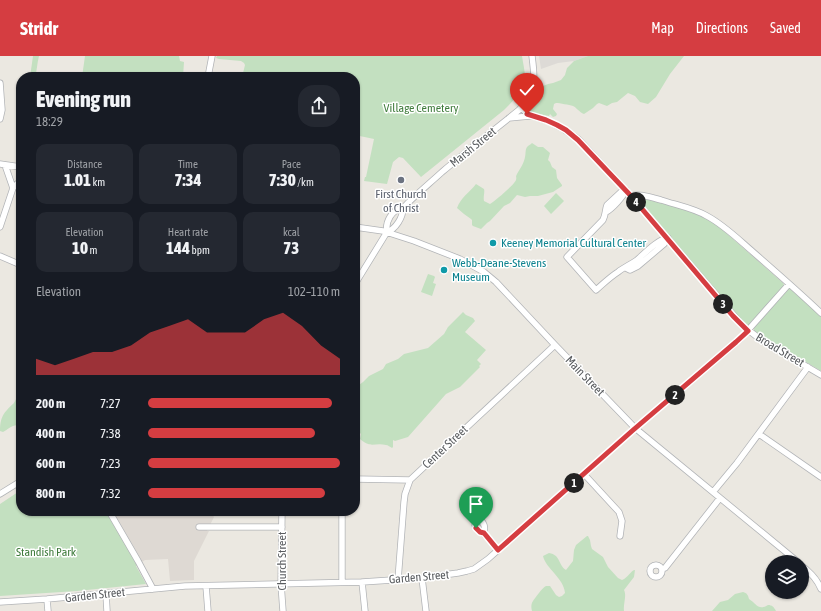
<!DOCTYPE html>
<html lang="en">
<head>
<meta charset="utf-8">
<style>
  body { margin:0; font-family:"Asap Condensed",sans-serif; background:#242831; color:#f1f3f6; height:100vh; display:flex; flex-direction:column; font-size:15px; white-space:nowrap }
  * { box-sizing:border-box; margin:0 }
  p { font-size:13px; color:#9ea1a6 }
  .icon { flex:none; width:22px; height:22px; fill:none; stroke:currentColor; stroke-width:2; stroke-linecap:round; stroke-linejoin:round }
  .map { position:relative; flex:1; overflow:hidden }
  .drawer { position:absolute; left:16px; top:16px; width:344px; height:444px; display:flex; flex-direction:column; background:#171b24; border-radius:16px; box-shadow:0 1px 3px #0004 }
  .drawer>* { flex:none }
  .controls { position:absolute; left:765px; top:499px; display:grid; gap:8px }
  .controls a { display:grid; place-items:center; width:44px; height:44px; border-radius:50%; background:#171b24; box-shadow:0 1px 3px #0004; font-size:20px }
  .pin { position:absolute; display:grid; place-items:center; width:34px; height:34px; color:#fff; margin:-41px -17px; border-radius:50% 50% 50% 0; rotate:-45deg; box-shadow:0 0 4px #0007 }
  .pin .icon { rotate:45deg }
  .km { position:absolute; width:20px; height:20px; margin:-10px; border-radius:50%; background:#222; color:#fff; font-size:11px; line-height:20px; text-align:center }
  .round { display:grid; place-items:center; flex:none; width:42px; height:42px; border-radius:16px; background:#242831 }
  .overview { display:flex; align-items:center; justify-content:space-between; height:68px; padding:0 20px }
  h1 { font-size:22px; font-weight:800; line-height:30px }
  .metrics { display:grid; grid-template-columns:repeat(3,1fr); gap:6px; height:68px; padding:4px 20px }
  .metrics div { display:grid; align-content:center; border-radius:10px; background:#242831; text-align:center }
  .metrics b { font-size:17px; font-weight:800 }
  .metrics small { font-size:11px; font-weight:400 }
  .metrics p { font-size:11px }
  .chart { height:112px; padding:8px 20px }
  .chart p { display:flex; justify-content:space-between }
  .chart svg { width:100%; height:72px; margin-top:4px; fill:#d53d41; opacity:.7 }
  ul { padding:0 20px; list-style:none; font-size:13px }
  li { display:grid; grid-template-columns:64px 48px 1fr; align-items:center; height:30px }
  li i { height:10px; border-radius:5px; background:#d53d41 }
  header { display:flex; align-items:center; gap:24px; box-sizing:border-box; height:56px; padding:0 20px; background:#d53d41; color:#fff }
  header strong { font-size:19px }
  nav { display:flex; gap:22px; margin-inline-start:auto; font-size:14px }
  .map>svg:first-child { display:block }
  .industrial { fill:#dddad6 }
  .education { fill:#ded9d3 }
  .green { fill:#c3e0c0 }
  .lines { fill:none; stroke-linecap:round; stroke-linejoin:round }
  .minor-casing { stroke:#b2b4b7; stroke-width:7 }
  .minor { stroke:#fff; stroke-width:5.5 }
  .route-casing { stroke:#fff; stroke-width:8 }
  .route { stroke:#d53d41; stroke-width:5 }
  .worship-dot { fill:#6b7280; stroke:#fff; stroke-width:1.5 }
  .culture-dot { fill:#0f9aa8; stroke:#fff; stroke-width:1.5 }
  .labels { text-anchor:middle; stroke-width:3; stroke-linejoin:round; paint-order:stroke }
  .park-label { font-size:12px; fill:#407c3d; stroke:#fff }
  .street-label { font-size:12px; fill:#5a5d60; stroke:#fff }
  .worship-label { font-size:12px; fill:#5b616d; stroke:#fff }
  .culture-label { font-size:12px; fill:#0d838f; stroke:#fff; text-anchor:start }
</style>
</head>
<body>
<header>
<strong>Stridr</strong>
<nav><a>Map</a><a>Directions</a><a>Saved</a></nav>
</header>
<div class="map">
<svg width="821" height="555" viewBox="0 0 821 555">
  <rect width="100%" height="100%" fill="#ebe8e1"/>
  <path class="industrial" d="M 539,0 L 588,0 L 574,5 L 558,7 L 541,13 Z"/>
  <path class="education" d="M 110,455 L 210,455 L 214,461 L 207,475 L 209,475 L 194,505 L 194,524 L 170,525 L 168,503 L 145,504 L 140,507 Z"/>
  <path class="green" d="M 33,0 L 39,0 C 37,7 37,15 35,21 L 30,21 Z
    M 85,0 L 179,0 L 180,5 L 184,6 L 183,21 L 82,21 Z
    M 217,0 L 522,0 C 523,7 525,15 525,22 C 523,35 513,45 504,54 L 421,121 L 403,102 L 399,101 L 393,106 L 387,128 L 364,125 L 365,121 L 366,121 L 374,83 L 355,79 L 355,21 L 287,21 L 288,16 L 281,21 L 242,21 L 245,9 L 244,7 L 241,5 L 219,3 L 216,2 Z
    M 588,0 L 684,0 L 670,18 L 656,41 L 648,48 L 640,46 L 635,40 L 628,37 L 617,46 L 612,47 L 607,50 L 599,47 L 597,48 L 593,52 L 584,58 C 579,56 577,52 573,50 C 569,49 560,47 556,47 L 554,48 L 553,53 L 557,58 L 556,60 L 553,61 L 550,58 L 549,60 L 539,58 L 528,55 L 526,50 L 538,34 L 543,30 L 548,28 L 553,27 L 561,24 L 565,19 L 567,12 L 574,5 Z
    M 532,87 L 538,91 L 543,91 L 550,97 L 548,104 L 550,106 L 552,111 L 556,114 L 557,122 L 562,129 L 562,130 L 553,136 L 538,140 L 530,140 L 525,141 L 517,139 L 510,147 L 504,150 L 490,165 L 487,167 L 481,173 L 473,170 L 472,169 L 472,164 L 471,163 L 464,158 L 457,152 C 461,141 469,137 476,128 L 484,133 C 485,136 483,141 484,145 L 490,148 C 495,145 514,129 516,124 C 517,120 515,122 517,118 C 520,113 524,107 525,101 C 526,97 525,94 527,91 C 529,89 530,89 532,87 Z
    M 556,137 L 564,145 L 551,158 L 544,150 Z
    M 643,143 L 646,143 L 674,150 L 699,159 L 708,163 L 716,168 L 783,227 L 784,229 L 793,235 L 821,260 L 821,315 L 754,275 L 754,271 L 745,268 L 741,264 L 641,146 Z
    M 428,218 L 434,220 L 435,221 L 433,227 L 436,228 L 432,240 L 421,236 Z
    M 463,256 L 466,259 L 473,262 L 475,265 L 465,276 L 486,294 L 477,304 L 481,308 L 479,310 L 480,311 L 460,331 L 446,338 L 408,381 L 395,385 L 393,384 L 393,391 L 392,392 C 390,391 388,389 386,389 C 375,386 371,393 360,383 L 361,378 L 359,376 L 355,373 L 355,332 L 363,326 L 369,320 L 383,313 L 386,308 L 398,303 L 404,298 L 428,292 L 444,278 L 448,271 Z
    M 21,335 L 21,370 C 13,367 9,373 3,376 L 0,375 C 0,367 1,360 7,354 C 9,351 12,349 14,347 C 16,343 18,339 21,335 Z
    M 21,434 L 21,455 L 110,455 L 140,507 L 136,510 L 146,528 L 77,535 L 0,540 L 0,448 Z
    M 587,480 L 588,480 L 590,484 L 591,490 L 592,493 L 603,501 L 608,511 L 618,522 L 622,524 C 628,522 631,514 635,514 L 634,521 L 624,534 C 627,540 623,548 624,555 L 532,555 C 531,552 531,548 533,545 C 535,542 542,532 546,530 L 550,530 L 556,539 L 559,541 L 562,540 L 565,537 C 564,522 546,513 543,500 L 549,497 C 561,499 558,509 566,514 L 573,505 L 574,494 L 576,489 Z
    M 743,536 C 747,537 748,539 749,543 C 757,548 758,555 768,549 C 772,549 774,551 776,555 L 712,555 L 720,546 L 728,544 L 735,538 Z"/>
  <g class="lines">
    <defs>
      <path id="minor" d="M 208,21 L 212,0
        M 0,27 L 2,54 L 0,63
        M 521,52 L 529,59 L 546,64 L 562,72 L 578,83 L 631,140 L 743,270 L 760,283 L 821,319
        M 509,62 L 530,60
        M 0,108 L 21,111
        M 5,109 L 13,132
        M 626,134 L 621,136 L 607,149 C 605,154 606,158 603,164 L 567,201 L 596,234 C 603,228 610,221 618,216 C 624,211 630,209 637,204 C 644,198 658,183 668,182
        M 631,140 C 641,137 652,142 661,144 C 676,149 693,152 707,160 C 724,169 738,183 753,196 C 776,216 799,236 821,257
        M 606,156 C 612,153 624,140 626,134
        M 0,171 L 13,132 L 21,124
        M 355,171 L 383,175 L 414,185 L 460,203 L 484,216 L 496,226 L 555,289 L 635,372 L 798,506
        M 387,176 C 385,166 392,153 403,152 C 415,139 429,128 442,116 C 467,95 493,75 519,54 C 537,36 535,23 532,0
        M 387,176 C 396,173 403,161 403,152
        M 0,200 L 21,209
        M 626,212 L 630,214 L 638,210 L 664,188 L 668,182
        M 355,228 L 387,176
        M 759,378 L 821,421
        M 584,418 L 619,456 L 622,465 L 620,480
        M 355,423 L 410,424
        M 713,436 L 737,407 L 808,311
        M 0,438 L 21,425
        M 109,455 L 138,505 L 153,533
        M 282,455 L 281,528 L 283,555
        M 199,471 L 282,471
        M 484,477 C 485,472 485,465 478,464 L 475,469 C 477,474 480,475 484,478 C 489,482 494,489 498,494
        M650 515a6 6 0 1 1 12 0a6 6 0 1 1-12 0Z
        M 802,510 C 810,516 817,523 821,533
        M 662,513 L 665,512 L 720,442
        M 422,522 L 426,555
        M 398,524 L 404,446 L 405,438 L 410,424 L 555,289
        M 342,526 L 342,455
        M 362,526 L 365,555
        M 206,530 L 208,555
        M 106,538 L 107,555
        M 47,543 L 48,555
        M 0,546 L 47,543 L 185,530 L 362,526 L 422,522 L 458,517 L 467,515 L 474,513 L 488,503 L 632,375 L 741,282 L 789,228"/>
    </defs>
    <use href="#minor" class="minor-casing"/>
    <use href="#minor" class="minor"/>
  </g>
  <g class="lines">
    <defs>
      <path id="route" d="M 476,472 L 480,476 L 484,477 L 498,494 L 632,375 L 736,286 L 748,275 L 733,260 L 631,140 L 578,84 L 566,74 L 557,69 L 546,64 L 527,58"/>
    </defs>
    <use href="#route" class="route-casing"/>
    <use href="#route" class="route"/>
  </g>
  <circle class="worship-dot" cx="401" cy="124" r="4"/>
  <g class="culture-dot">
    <circle cx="493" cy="187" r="4"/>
    <circle cx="444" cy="214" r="4"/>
  </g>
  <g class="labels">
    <g class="park-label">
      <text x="421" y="56">Village Cemetery</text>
      <text x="46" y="500">Standish Park</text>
    </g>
    <g class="street-label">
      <text transform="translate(473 91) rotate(-39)" y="4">Marsh Street</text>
      <text transform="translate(780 294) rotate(31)" y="4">Broad Street</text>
      <text transform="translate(585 320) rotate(46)" y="4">Main Street</text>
      <text transform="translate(445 391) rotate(-43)" y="4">Center Street</text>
      <text transform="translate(282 505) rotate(-90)" y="4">Church Street</text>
      <text transform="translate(419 521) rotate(-5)" y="4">Garden Street</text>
      <text transform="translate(95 539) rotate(-6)" y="4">Garden Street</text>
    </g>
    <g class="worship-label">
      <text x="401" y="142">First Church<tspan x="401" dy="14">of Christ</tspan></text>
    </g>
    <g class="culture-label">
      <text x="501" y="191">Keeney Memorial Cultural Center</text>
      <text x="452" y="211">Webb-Deane-Stevens<tspan x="452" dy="14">Museum</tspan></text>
    </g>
  </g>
</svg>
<div class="controls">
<a><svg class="icon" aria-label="layers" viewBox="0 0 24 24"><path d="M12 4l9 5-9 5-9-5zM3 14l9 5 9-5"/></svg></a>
</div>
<div class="pin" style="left:476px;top:472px;background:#1e9e55"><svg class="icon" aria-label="arrive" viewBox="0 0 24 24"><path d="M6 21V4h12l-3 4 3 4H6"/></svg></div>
<div class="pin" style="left:527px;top:58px;background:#d93025"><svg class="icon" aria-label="check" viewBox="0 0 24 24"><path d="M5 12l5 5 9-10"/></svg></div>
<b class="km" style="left:574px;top:427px">1</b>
<b class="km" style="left:675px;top:339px">2</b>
<b class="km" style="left:723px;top:248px">3</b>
<b class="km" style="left:636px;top:146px">4</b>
<section class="drawer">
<div class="overview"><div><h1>Evening run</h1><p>18:29</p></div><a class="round"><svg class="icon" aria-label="share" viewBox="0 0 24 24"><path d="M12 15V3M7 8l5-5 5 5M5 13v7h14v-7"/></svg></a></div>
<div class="metrics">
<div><p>Distance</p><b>1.01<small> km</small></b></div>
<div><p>Time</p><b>7:34</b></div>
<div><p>Pace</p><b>7:30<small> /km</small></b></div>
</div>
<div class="metrics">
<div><p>Elevation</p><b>10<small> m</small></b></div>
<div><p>Heart rate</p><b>144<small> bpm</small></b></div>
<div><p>kcal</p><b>73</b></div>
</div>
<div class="chart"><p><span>Elevation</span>102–110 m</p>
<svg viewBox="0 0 160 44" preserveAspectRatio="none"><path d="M0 44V34L10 38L20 34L30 30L40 30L50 26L60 18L70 14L80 10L90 18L100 18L110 18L120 10L130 6L140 14L150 26L160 34V44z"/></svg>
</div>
<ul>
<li><b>200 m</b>7:27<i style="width:96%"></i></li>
<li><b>400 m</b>7:38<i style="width:87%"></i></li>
<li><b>600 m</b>7:23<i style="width:100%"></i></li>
<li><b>800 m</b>7:32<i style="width:92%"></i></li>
</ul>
</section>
</div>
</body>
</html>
